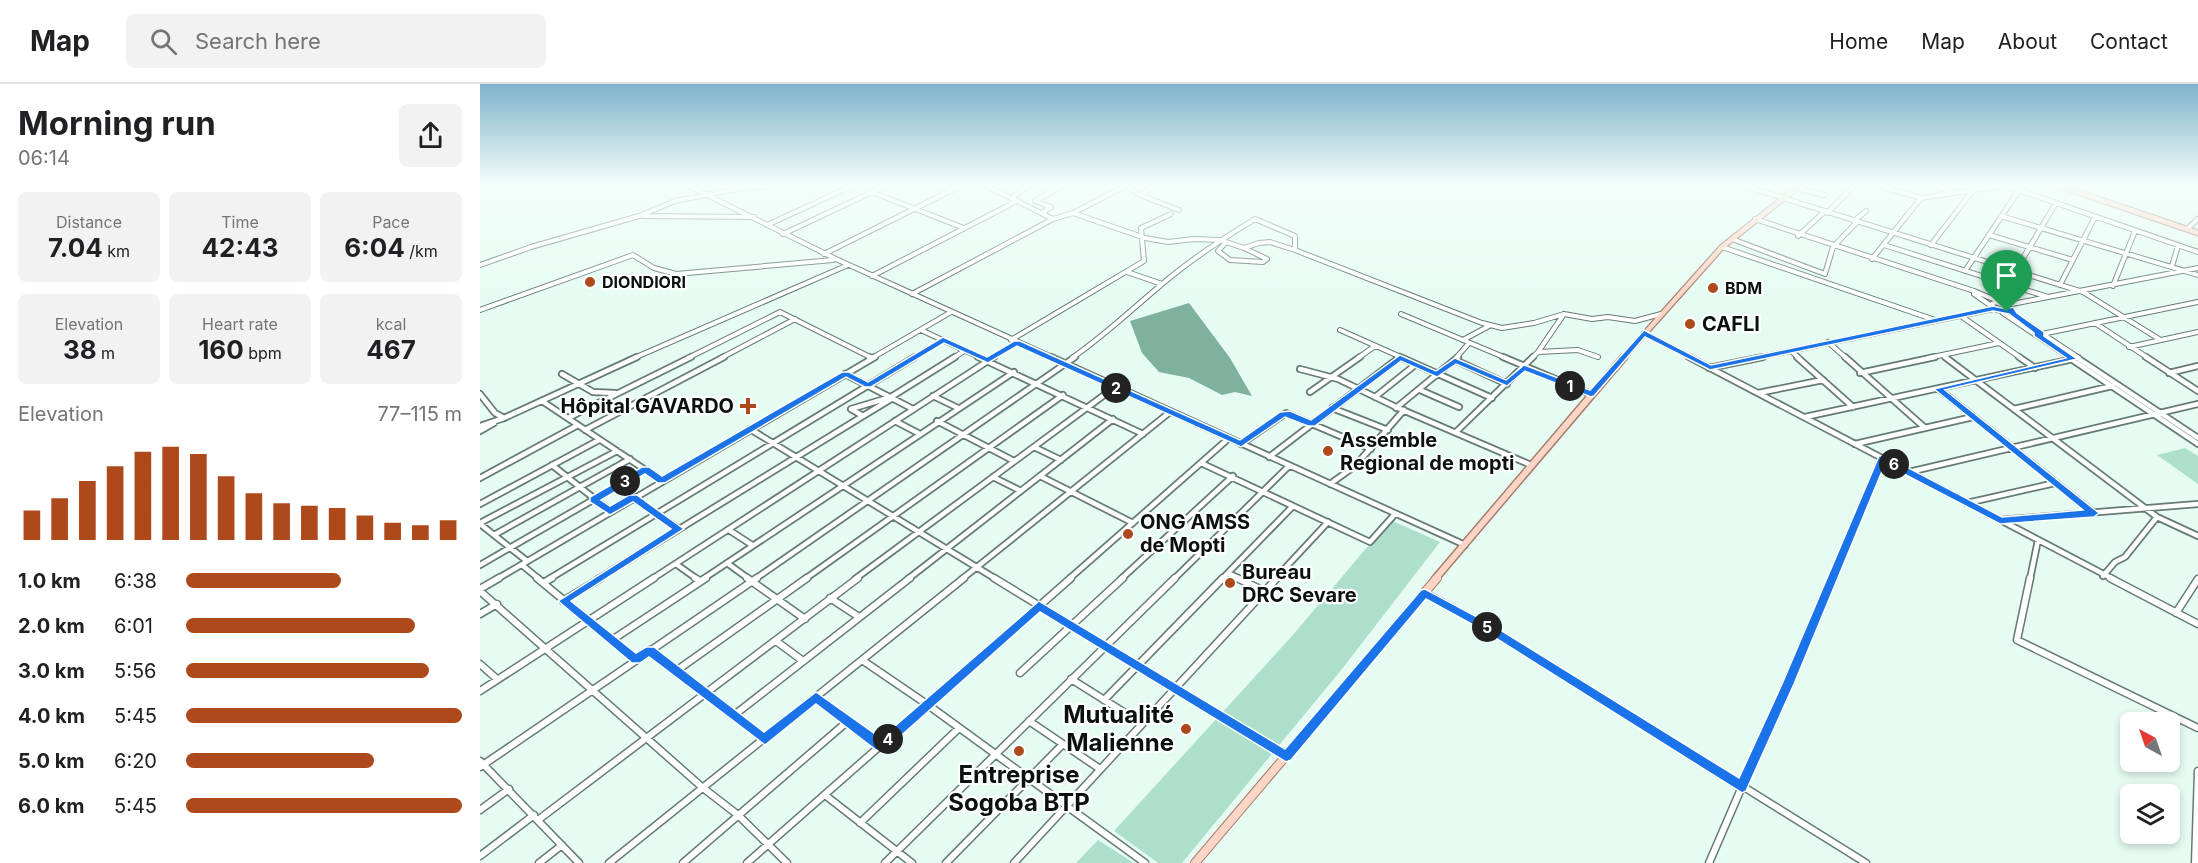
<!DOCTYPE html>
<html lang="en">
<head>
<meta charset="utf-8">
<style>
  body { margin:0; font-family:Inter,sans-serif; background:#f2f2f2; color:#202124; height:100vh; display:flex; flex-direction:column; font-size:22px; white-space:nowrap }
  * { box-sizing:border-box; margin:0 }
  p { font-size:20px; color:#757577 }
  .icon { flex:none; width:33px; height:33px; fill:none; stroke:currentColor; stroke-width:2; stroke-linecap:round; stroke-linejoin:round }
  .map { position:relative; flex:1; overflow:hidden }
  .drawer { display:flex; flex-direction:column; background:#fff; width:480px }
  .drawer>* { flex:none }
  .needle { width:39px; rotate:320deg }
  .fabs { position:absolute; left:1640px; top:628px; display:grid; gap:12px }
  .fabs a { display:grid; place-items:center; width:60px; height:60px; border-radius:9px; background:#fff; box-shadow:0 3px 9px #0003; font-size:30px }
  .pin { position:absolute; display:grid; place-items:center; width:51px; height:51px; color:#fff; margin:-62px -26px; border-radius:50% 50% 50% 0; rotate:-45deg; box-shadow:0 0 6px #0007 }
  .pin .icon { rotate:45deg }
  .km { position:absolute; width:30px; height:30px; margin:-15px; border-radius:50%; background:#222; color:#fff; font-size:16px; line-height:30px; text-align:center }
  .round { display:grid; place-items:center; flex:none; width:63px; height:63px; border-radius:9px; background:#f2f2f2 }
  .summary { display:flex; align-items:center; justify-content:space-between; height:102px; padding:0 18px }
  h1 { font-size:33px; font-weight:700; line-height:45px }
  .metrics { display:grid; grid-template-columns:repeat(3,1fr); gap:9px; height:102px; padding:6px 18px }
  .metrics div { display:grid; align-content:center; border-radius:9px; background:#f2f2f2; text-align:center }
  .metrics b { font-size:26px; font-weight:700 }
  .metrics small { font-size:16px; font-weight:400 }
  .metrics p { font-size:16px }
  .chart { height:168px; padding:12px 18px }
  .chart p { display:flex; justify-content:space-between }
  .chart svg { width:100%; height:108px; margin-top:6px; stroke:#ae491b; stroke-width:6 }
  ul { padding:0 18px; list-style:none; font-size:20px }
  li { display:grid; grid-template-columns:96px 72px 1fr; align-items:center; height:45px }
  li i { height:15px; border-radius:8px; background:#ae491b }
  header { display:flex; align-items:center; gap:36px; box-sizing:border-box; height:84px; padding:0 30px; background:#fff; border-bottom:2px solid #e0e0e0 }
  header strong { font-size:28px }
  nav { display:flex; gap:33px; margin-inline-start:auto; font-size:21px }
  .search { width:420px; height:54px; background:#f2f2f2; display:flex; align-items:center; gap:15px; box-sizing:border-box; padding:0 21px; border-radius:9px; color:#757577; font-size:22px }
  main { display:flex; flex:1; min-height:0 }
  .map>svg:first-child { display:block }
  .green { fill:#aedfcc }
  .water { fill:#7fb19f }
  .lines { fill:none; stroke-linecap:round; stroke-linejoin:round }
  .minor-far2-casing { stroke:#677a73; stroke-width:6 }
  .minor-far1-casing { stroke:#677a73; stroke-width:8 }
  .minor-casing { stroke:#677a73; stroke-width:9 }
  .major-far2-casing { stroke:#a77e6d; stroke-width:7 }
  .major-far1-casing { stroke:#a77e6d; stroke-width:9 }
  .major-casing { stroke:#a77e6d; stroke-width:10 }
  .minor-far2 { stroke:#fff; stroke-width:4 }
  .minor-far1 { stroke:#fff; stroke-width:4.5 }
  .minor { stroke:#fff; stroke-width:6 }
  .major-far2 { stroke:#fdd5c6; stroke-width:4.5 }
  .major-far1 { stroke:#fdd5c6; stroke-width:6 }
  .major { stroke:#fdd5c6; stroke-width:8 }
  .route { fill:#1a73e8; stroke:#fff; stroke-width:1.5; fill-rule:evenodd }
  .poi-dot { fill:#ae491b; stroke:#fff; stroke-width:2 }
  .labels { text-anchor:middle; stroke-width:4.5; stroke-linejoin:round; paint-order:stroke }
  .far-poi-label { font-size:16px; font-weight:bold; fill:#0a110f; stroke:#fff; text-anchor:start }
  .poi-label { font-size:20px; font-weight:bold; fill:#0a110f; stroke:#fff; text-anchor:start }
  .near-poi-label { font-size:24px; font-weight:bold; fill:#0a110f; stroke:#fff; text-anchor:end }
</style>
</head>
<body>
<header>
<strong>Map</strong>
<div class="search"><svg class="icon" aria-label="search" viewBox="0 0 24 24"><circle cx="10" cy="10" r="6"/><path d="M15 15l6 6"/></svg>Search here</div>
<nav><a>Home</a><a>Map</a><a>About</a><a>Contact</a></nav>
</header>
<main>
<section class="drawer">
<div class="summary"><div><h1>Morning run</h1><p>06:14</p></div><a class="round"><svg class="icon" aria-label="share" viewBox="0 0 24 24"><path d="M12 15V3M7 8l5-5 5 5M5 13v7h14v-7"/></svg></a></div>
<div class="metrics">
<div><p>Distance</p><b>7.04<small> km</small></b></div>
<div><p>Time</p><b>42:43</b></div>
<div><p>Pace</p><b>6:04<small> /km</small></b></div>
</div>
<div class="metrics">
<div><p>Elevation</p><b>38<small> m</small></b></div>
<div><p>Heart rate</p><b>160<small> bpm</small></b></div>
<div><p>kcal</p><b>467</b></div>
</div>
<div class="chart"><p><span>Elevation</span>77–115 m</p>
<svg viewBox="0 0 160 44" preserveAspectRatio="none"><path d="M5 44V32M15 44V27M25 44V20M35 44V14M45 44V8M55 44V6M65 44V9M75 44V18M85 44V25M95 44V29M105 44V30M115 44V31M125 44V34M135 44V37M145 44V38M155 44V36"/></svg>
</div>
<ul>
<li><b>1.0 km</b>6:38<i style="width:56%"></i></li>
<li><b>2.0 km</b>6:01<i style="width:83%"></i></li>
<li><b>3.0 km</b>5:56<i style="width:88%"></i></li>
<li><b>4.0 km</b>5:45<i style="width:100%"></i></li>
<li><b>5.0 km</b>6:20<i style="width:68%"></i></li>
<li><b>6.0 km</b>5:45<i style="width:100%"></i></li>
</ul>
</section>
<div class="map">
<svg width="1718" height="779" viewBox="0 0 1718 779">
  <rect width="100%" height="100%" fill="#e6fcf3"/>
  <path class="green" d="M 1705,364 L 1718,372 L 1718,400 L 1677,371 Z
    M 910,436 L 960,458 L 862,585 L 702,779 L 678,779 L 634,747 L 812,552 Z
    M 618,756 L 654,779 L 596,779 Z"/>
  <path class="water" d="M 709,219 L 750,274 L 772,312 L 755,308 L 742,311 L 709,294 L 679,288 L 662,269 L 650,237 Z"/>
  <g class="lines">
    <defs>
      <path id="minor-far2" d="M 209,102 L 356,175 L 574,274
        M 506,102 L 537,117
        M 647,102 L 660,111
        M 675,102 L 660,111 L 699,126
        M 1265,102 L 1603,208 L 1679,255
        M 1399,102 L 1441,114
        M 1454,102 L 1474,108
        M 1527,102 L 1718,168
        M 1317,104 L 1344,111
        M 392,108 L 484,144
        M 533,113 L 548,102
        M 562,129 L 571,123 L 555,117 L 582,102
        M 593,129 L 645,102
        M 1347,129 L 1374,102
        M 162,132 L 274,133
        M 1521,132 L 1718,191
        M 573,135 L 593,129 L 665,154 L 688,158 L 714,155 L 740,156 L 764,164 L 779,159 L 790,158 L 815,166
        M 1275,135 L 1494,207 L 1518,217
        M 1374,137 L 1386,127
        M 287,141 L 372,102
        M 1707,145 L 1718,135
        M 303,150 L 405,102
        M 1509,151 L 1593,176
        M 1318,152 L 1344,128
        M 1252,155 L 1345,190
        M 746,158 L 738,167 L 750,176 L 783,178 L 787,175 L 764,164
        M 1404,161 L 1568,213
        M 1451,161 L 1493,106
        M 1242,163 L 1455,236
        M 344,170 L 480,102
        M 1392,175 L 1441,114 L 1519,102
        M 0,181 L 51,163 L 159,132 L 195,117 L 262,104 L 286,102
        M 1692,182 L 1698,162
        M 1536,186 L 1576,119
        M 1485,187 L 1539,106
        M 647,188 L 682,200
        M 1345,190 L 1353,163 L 1377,138
        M 392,192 L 537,117 L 573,135 L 432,210
        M 1580,201 L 1615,133
        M 1633,202 L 1655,147
        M 1494,210 L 1510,221
        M 1516,218 L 1530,225 L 1527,228 L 1517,226 L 1510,221 Z
        M 1527,221 L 1718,184
        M 1530,225 L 1534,231 L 1599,274
        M 0,226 L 153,171 L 174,184 L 196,190 L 353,176
        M 1523,229 L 1590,274
        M 921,230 L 1026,274
        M 1481,232 L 1541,274
        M 1615,239 L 1668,274
        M 441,246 L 501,274
        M 860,246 L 923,274
        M 1164,249 L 1212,274
        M 1562,250 L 1718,218
        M 531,256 L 664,177 L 661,144 L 691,130
        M 983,256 L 1009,242
        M 1348,258 L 1366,274
        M 1649,263 L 1718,248
        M 1311,267 L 1319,274
        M 1058,268 L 1084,230
        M 1464,272 L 1467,274
        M 154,274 L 368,181
        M 208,274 L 300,228 L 392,274
        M 241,274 L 315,235
        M 392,274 L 471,228
        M 433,274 L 463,256
        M 473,274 L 486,266
        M 512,274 L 537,258
        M 592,274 C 624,252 651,226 681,201 C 710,176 742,155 775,135 L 815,152 L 815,166 L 1002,239 L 1022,244 L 1054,239 L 1084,230 L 1112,235 L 1128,233 L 1155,237 L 1181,230
        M 878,274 L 895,262
        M 976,274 L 989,259
        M 1052,274 L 1058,268 L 1098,266 L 1118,273
        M 1276,274 L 1513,225
        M 1448,274 L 1519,259"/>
      <path id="minor-far1" d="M 389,273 L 392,274
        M 498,273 L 663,350
        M 571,273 L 985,461
        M 920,273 L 1012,314
        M 1023,273 L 1111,310
        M 1209,273 L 1633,495
        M 1317,273 L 1373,323
        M 1365,273 L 1445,344
        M 1465,273 L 1677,433 L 1718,452
        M 1539,273 L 1555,284
        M 1588,273 L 1718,360
        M 1596,273 L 1718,354
        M 1666,273 L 1718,307
        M 975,276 L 1027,300
        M 1229,284 L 1283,273
        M 820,285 L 858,295 L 918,324 L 1051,381
        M 1380,289 L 1455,273
        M 1689,289 L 1718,282
        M 82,290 L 113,308 L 135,309
        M 365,290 L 433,325
        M 1459,305 L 1614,429
        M 940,306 L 979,323
        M 830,308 L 880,273
        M 1278,309 L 1343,296
        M 0,310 L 15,329 L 24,334
        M 453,312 L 478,324
        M 895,313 L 935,281
        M 62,317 L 182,397
        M 852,324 L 908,346
        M 916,324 L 978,273
        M 1534,325 L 1632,302
        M 383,332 L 411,315
        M 1325,333 L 1598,274
        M 88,334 L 211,273
        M 415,337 L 438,349
        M 457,337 L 534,377
        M 0,342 L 24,334 L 157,273
        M 270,345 L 516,495
        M 105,346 L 244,273
        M 0,347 L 14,339
        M 976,348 L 1053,273
        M 761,360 L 806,329 L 891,365
        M 1375,360 L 1493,333
        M 554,363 L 581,376
        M 789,373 L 920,273
        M 721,379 L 890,458 L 915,430
        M 72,381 L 130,427
        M 1429,388 L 1718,320
        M 560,392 L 653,439
        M 513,393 L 541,407
        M 0,394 L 98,341
        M 850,400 L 875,382 L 924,326
        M 153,414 L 199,445
        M 1487,419 L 1575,399
        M 0,420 L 119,356
        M 1520,436 L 1718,420
        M 0,439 L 137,367
        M 0,440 L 47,477
        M 249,446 L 272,461
        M 14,451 L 150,375
        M 247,479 L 269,495
        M 196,480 L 217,495
        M 0,481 L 165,386
        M 42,481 L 59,495
        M 748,489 L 760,495
        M 1623,492 L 1635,478 L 1645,473 L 1677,433
        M 17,495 L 395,273
        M 69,495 L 435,273
        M 118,495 L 383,332 L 371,325 L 411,313 L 475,273
        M 172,495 L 514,273
        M 223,495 L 534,288
        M 275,495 L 595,273
        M 325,495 L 583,311
        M 375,495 L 635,303
        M 428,495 L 633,335
        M 482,495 L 690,328
        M 589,495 L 748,355
        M 641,495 L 753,392
        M 694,495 L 809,382
        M 742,495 L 813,422
        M 795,495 L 848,438
        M 1352,495 L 1402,374
        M 1550,495 L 1558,456"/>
      <path id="minor" d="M 57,494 L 156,576
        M 215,494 L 220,497
        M 267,494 L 325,535
        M 514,494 L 806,672
        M 757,494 L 784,507
        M 1550,494 L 1537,556 L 1718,644
        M 1630,494 L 1718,540
        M 63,499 L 72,494
        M 0,505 L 19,494
        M 0,507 L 223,704 L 258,731 L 307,779
        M 945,509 L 1010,545 L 1386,779
        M 350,514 L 379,533
        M 83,517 L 121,494
        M 1696,529 L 1718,495
        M 0,530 L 17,520
        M 132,556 L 226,494
        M 296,557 L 323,577
        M 170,566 L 285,655
        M 382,576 L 448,621 L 665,779
        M 0,580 L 17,595
        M 196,587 L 327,494
        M 540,589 L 643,494
        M 591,595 L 661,639
        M 0,607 L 174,494
        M 336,613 L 401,661
        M 624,616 L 743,494
        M 253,632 L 430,494
        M 549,637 L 620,685
        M 0,677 L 99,779
        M 0,683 L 277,494
        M 345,711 L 432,779
        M 0,726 L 29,705
        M 58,736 L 378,494
        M 380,739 L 479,644
        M 0,772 L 54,731
        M 59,779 L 82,761
        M 129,779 L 484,494
        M 203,779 L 368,637
        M 267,779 L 591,494
        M 405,779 L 695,494
        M 466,779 L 583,660
        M 534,779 L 797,494
        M 1229,779 L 1352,494
        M 1715,779 L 1718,687"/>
      <path id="major-far2" d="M 1580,102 L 1718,149
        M 1143,274 L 1242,163 L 1319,102"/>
      <path id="major-far1" d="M 955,495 L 1144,273"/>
      <path id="major" d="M 715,779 L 957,494"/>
    </defs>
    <use href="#minor-far2" class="minor-far2-casing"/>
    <use href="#minor-far1" class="minor-far1-casing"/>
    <use href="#minor" class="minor-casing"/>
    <use href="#major-far2" class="major-far2-casing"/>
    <use href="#major-far1" class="major-far1-casing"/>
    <use href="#major" class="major-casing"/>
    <use href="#minor-far2" class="minor-far2"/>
    <use href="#minor-far1" class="minor-far1"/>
    <use href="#minor" class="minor"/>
    <use href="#major-far2" class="major-far2"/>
    <use href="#major-far1" class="major-far1"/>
    <use href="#major" class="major"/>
  </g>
  <linearGradient id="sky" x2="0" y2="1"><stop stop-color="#7eb3cb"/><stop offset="0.48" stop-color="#f4fefa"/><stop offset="1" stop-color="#f4fefa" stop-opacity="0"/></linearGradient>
  <rect width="1718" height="211" fill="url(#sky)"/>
  <path class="route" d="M 1513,222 L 1526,225 L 1533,223 L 1537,229 L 1564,248 L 1564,252 L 1597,275 L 1465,306 L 1619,429 L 1614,433 L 1520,440 L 1405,380 L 1314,600 L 1266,707 L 1262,709 L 1006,548 L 946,515 L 811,676 L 806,678 L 560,528 L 405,666 L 396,666 L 336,620 L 285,661 L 169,573 L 160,579 L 152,579 L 78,517 L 191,445 L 153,418 L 130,431 L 110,418 L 110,413 L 162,383 L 169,383 L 182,392 L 362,288 L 369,288 L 388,298 L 463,253 L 507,273 L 534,257 L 540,257 L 760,356 L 800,328 L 810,327 L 831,336 L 920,271 L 956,287 L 975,274 L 1026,296 L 1044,281 L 1110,306 L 1164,246 L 1231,281 ZM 1513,227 L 1529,230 L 1554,249 L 1554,252 L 1586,274 L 1454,305 L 1603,426 L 1522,433 L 1406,372 L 1399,372 L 1302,600 L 1259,694 L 1014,542 L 945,505 L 941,506 L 805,665 L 559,517 L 401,654 L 336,608 L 284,648 L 174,563 L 166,563 L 156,569 L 91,517 L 204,445 L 157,411 L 149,411 L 130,422 L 121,416 L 165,390 L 178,399 L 185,399 L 366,293 L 385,303 L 391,303 L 464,259 L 508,279 L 537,262 L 761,363 L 805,333 L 828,342 L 835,342 L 921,277 L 957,293 L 976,280 L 1027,302 L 1045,287 L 1111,313 L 1114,312 L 1165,253 L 1230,286 Z"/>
  <g class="poi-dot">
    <circle cx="110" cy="198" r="6"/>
    <circle cx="1233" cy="204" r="6"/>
    <circle cx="1210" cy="240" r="6"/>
    <path d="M265 313h6v6h6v6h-6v6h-6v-6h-6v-6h6z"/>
    <circle cx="848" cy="367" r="6"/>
    <circle cx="648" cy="450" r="6"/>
    <circle cx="750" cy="499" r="6"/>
    <circle cx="706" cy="645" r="6"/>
    <circle cx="539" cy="667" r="6"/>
  </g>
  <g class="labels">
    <g class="far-poi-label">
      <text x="122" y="204">DIONDIORI</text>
      <text x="1245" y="210">BDM</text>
    </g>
    <g class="poi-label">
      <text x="1222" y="247">CAFLI</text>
      <text x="254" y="329" text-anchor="end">Hôpital GAVARDO</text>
      <text x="860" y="363">Assemble<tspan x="860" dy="23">Regional de mopti</tspan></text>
      <text x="660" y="445">ONG AMSS<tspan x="660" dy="23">de Mopti</tspan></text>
      <text x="762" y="495">Bureau<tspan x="762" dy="23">DRC Sevare</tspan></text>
    </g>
    <g class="near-poi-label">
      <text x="694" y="639">Mutualité<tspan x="694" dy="28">Malienne</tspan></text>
      <text x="539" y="699" text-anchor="middle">Entreprise<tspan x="539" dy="28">Sogoba BTP</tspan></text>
    </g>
  </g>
</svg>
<div class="fabs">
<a><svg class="needle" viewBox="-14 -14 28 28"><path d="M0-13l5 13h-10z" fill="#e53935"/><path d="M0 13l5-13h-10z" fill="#757577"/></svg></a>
<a><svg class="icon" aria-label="layers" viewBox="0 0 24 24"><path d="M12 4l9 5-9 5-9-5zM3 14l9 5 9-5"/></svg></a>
</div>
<div class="pin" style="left:1527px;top:228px;background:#1e9e55"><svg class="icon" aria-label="arrive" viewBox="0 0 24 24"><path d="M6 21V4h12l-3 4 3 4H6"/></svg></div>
<b class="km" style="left:1090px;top:302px">1</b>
<b class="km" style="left:636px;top:304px">2</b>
<b class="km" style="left:145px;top:397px">3</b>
<b class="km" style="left:408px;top:655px">4</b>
<b class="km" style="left:1007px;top:543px">5</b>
<b class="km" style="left:1414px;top:380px">6</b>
</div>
</main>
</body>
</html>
